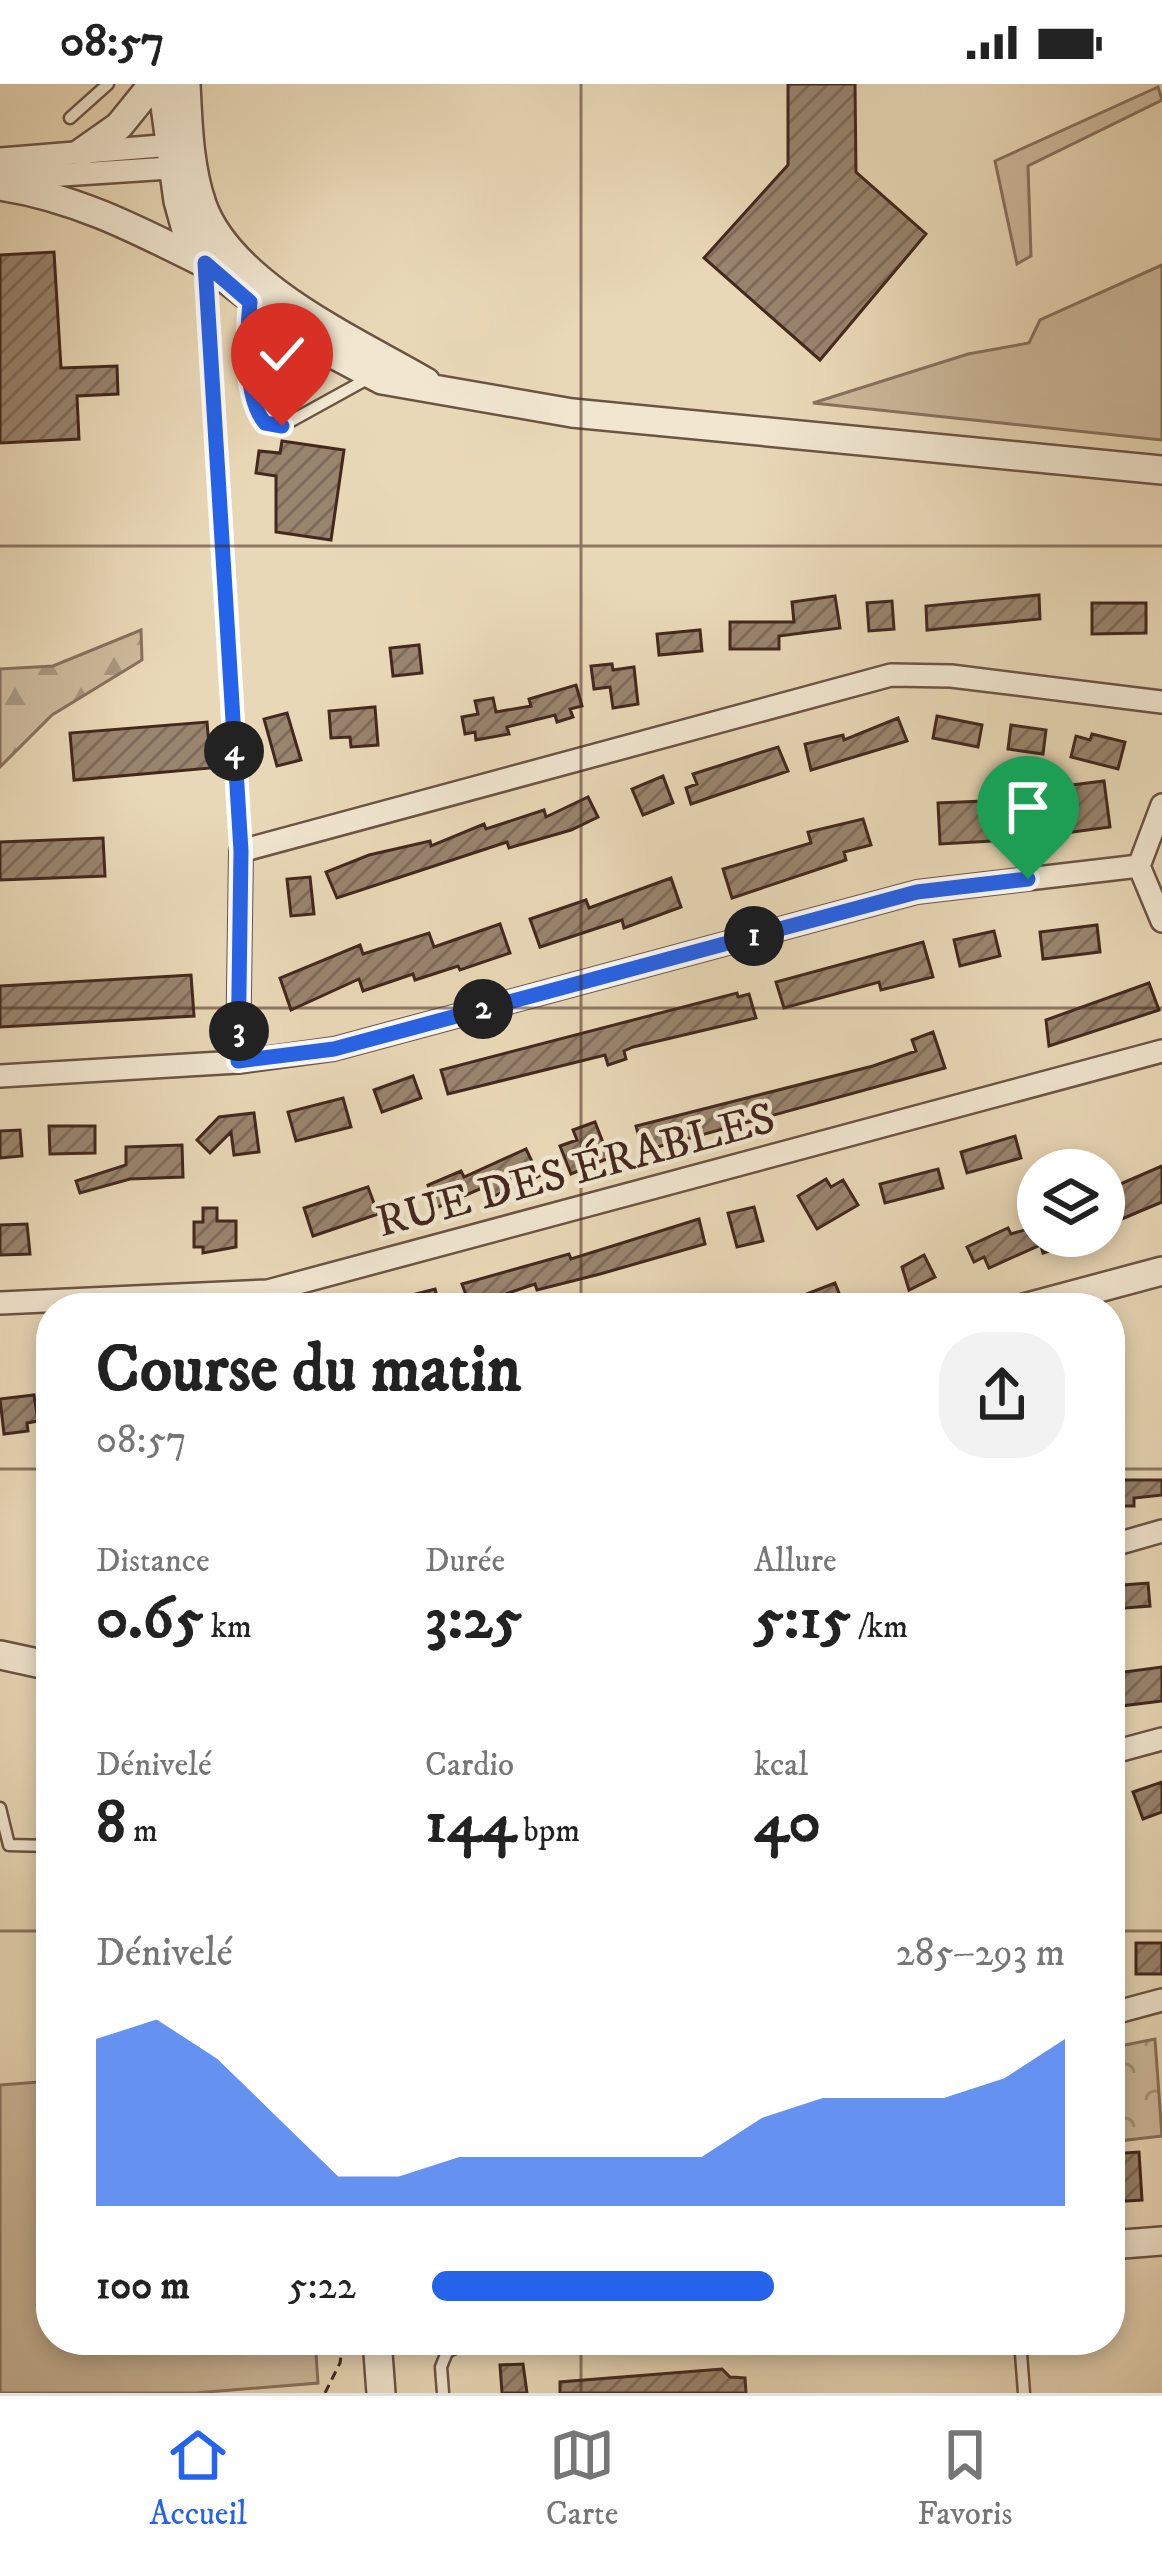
<!DOCTYPE html>
<html lang="fr">
<head>
<meta charset="utf-8">
<style>
  body { margin:0; font-family:"IM FELL DW Pica",serif; background:#f2f2f2; color:#222; height:100vh; display:flex; flex-direction:column; font-size:45px; white-space:nowrap }
  * { box-sizing:border-box; margin:0 }
  p { font-size:39px; color:#767676 }
  .icon { flex:none; width:66px; height:66px; fill:none; stroke:currentColor; stroke-width:2; stroke-linecap:round; stroke-linejoin:round }
  .map { position:relative; flex:1; overflow:hidden }
  .drawer { position:absolute; left:36px; top:1209px; width:1089px; height:1062px; display:flex; flex-direction:column; background:#fff; border-radius:48px; box-shadow:0 6px 18px #0003 }
  .drawer>* { flex:none }
  .tools { position:absolute; left:1017px; top:1065px; display:grid; gap:24px }
  .tools a { display:grid; place-items:center; width:108px; height:108px; border-radius:50%; background:#fff; box-shadow:0 6px 18px #0003; font-size:60px }
  .pin { position:absolute; display:grid; place-items:center; width:102px; height:102px; color:#fff; margin:-123px -51px; border-radius:50% 50% 50% 0; rotate:-45deg; box-shadow:0 0 12px #0007 }
  .pin .icon { rotate:45deg }
  .km { position:absolute; width:60px; height:60px; margin:-30px; border-radius:50%; background:#222; color:#fff; font-size:33px; line-height:60px; text-align:center }
  .round { display:grid; place-items:center; flex:none; width:126px; height:126px; border-radius:48px; background:#f2f2f2 }
  .headline { display:flex; align-items:center; justify-content:space-between; height:204px; padding:0 60px }
  h1 { font-size:66px; font-weight:800; line-height:90px }
  .figures { display:grid; grid-template-columns:repeat(3,1fr); gap:18px; height:204px; padding:12px 60px }
  .figures div { display:grid; align-content:center }
  .figures b { font-size:60px; font-weight:800 }
  .figures small { font-size:33px; font-weight:400 }
  .figures p { font-size:33px }
  .chart { height:336px; padding:24px 60px }
  .chart p { display:flex; justify-content:space-between }
  .chart svg { width:100%; height:216px; margin-top:12px; fill:#2563eb; opacity:.7 }
  ul { padding:0 60px; list-style:none; font-size:39px }
  li { display:grid; grid-template-columns:192px 144px 1fr; align-items:center; height:90px }
  li i { height:30px; border-radius:15px; background:#2563eb }
  .status { display:flex; justify-content:space-between; align-items:center; height:84px; padding:0 60px; background:#fff; direction:ltr }
  .status svg { height:33px; fill:currentColor }
  .dock { display:flex; justify-content:space-around; align-items:center; height:168px; border-top:3px solid #e0e0e0; background:#fff; font-size:33px; color:#767676 }
  .dock a { display:grid; justify-items:center; gap:6px }
  .dock .current { color:#2563eb }
  .map>svg:first-child { display:block }
  .grass { fill:#cdba9d; stroke:#88715e; stroke-width:3 }
  .forest { fill:url(#forest-firs); stroke:#88715e; stroke-width:3 }
  .park { fill:url(#park-crowns); stroke:#88715e; stroke-width:3 }
  .building { fill:url(#building-hatch); stroke:#43281e; stroke-width:3 }
  .lines { fill:none; stroke-linecap:round; stroke-linejoin:round }
  .service-casing { stroke:#6c5444; stroke-width:15 }
  .minor-casing { stroke:#6c5444; stroke-width:26 }
  .tertiary-casing { stroke:#6c5444; stroke-width:32 }
  .path { stroke:#43281e; stroke-width:3; stroke-dasharray:9 6; stroke-linecap:butt }
  .service { stroke:#f1e6d0; stroke-width:10 }
  .minor { stroke:#f1e6d0; stroke-width:21 }
  .tertiary { stroke:#f1e6d0; stroke-width:27 }
  .route-casing { stroke:#fff; stroke-width:24 }
  .route { stroke:#2563eb; stroke-width:15 }
  .grid { fill:none; stroke:#43281e; stroke-width:3; stroke-opacity:0.55 }
  .labels { text-anchor:middle; stroke-width:9; stroke-linejoin:round; paint-order:stroke }
  .street-label { font-size:45px; fill:#43281e; stroke:#f1e6d0 }
</style>
</head>
<body>
<div class="status"><b>08:57</b><svg viewBox="0 0 49 12"><path d="M0 12V9h3v3zM5 12V6h3v6zM10 12V3h3v9zM15 12V0h3v12zM26 1h20v11H26zM47 4h2v5h-2z"/></svg></div>
<div class="map">
<svg width="1162" height="2309" viewBox="0 0 1162 2309">
  <defs>
    <pattern id="forest-firs" width="22" height="20" patternUnits="userSpaceOnUse" patternTransform="scale(3)"><rect width="22" height="20" fill="#cdba9d"/><path d="M5 1l3.5 6h-7zM16 11l3.5 6h-7z" fill="#a8977f"/></pattern>
    <pattern id="park-crowns" width="20" height="18" patternUnits="userSpaceOnUse" patternTransform="scale(3)"><rect width="20" height="18" fill="#cdba9d"/><path d="M2 6a3 3 0 1 1 6 0M12 15a3 3 0 1 1 6 0" fill="none" stroke="#a8977f"/></pattern>
    <pattern id="building-hatch" width="6" height="6" patternUnits="userSpaceOnUse" patternTransform="scale(3)"><rect width="6" height="6" fill="#99846e"/><path d="M-1 1l2-2M0 6l6-6M5 7l2-2" fill="none" stroke="#7e6c5a"/></pattern>
  </defs>
  <rect width="100%" height="100%" fill="#e9d8b7"/>
  <filter id="stains"><feTurbulence type="fractalNoise" baseFrequency=".00167" numOctaves="4"/><feColorMatrix values="0 0 0 0 .2 0 0 0 0 .09 0 0 0 0 .02 0 0 0 .5 -.17"/></filter>
  <radialGradient id="worn" r=".72"><stop offset=".6" stop-color="#630" stop-opacity="0"/><stop offset="1" stop-color="#630" stop-opacity=".3"/></radialGradient>
  <path class="grass" d="M 1158,3 L 1162,16 L 1028,82 L 1031,172 L 1017,180 L 995,77 Z
    M 1162,181 L 1162,356 L 813,319 L 968,270 L 1029,259 L 1040,236 Z
    M 51,1997 L 51,2256 L 315,2256 L 318,2299 L 195,2309 L 0,2309 L 0,2001 Z"/>
  <path class="forest" d="M 141,546 L 142,576 L 52,631 L 0,683 L 0,585 L 53,582 Z"/>
  <path class="park" d="M 1155,1955 L 1162,2052 L 1110,2058 L 1110,1964 Z"/>
  <path class="building" d="M 788,0 L 855,0 L 856,88 L 926,150 L 820,276 L 704,174 L 788,81 Z
    M 54,168 L 61,284 L 117,282 L 118,310 L 77,312 L 79,355 L 0,359 L 0,171 Z
    M 282,357 L 344,366 L 331,456 L 276,448 L 276,392 L 256,389 L 259,367 L 280,369 Z
    M 1039,511 L 1040,535 L 927,546 L 926,522 Z
    M 835,512 L 840,544 L 779,552 L 779,565 L 730,565 L 730,538 L 794,538 L 792,518 Z
    M 892,517 L 894,545 L 869,547 L 867,519 Z
    M 1092,519 L 1146,519 L 1146,549 L 1092,550 Z
    M 700,546 L 702,567 L 659,571 L 657,550 Z
    M 419,561 L 422,589 L 393,592 L 390,564 Z
    M 612,580 L 613,586 L 634,583 L 638,620 L 613,624 L 610,603 L 594,605 L 591,582 Z
    M 576,601 L 582,622 L 570,625 L 573,633 L 557,638 L 555,631 L 507,643 L 509,650 L 476,656 L 475,648 L 465,650 L 462,633 L 478,630 L 475,617 L 493,614 L 496,628 L 531,622 L 529,615 Z
    M 375,623 L 378,661 L 351,663 L 350,653 L 331,654 L 329,627 Z
    M 287,629 L 301,676 L 277,682 L 264,635 Z
    M 937,632 L 982,641 L 978,663 L 933,654 Z
    M 898,634 L 907,657 L 811,686 L 805,660 L 843,651 L 844,656 Z
    M 207,638 L 211,684 L 74,696 L 70,649 Z
    M 1011,641 L 1046,646 L 1043,670 L 1008,665 Z
    M 1092,650 L 1125,658 L 1118,685 L 1071,673 L 1076,652 L 1090,656 Z
    M 778,663 L 788,687 L 691,720 L 686,704 L 697,700 L 693,690 Z
    M 663,692 L 673,719 L 643,731 L 632,705 Z
    M 1104,697 L 1110,743 L 1065,749 L 1063,702 Z
    M 588,713 L 598,733 L 571,746 L 509,764 L 507,758 L 337,814 L 326,788 L 369,771 L 430,757 L 431,762 L 484,740 L 486,745 L 544,726 L 546,733 Z
    M 1008,716 L 1010,756 L 940,760 L 938,719 Z
    M 863,735 L 871,761 L 844,768 L 846,776 L 732,814 L 723,785 L 811,759 L 808,748 Z
    M 103,754 L 105,792 L 0,796 L 0,758 Z
    M 310,793 L 314,830 L 291,832 L 287,795 Z
    M 671,794 L 681,823 L 624,844 L 622,836 L 540,863 L 530,835 L 586,816 L 589,824 Z
    M 500,840 L 510,869 L 460,886 L 458,882 L 415,896 L 413,890 L 363,907 L 359,895 L 291,926 L 280,894 L 360,861 L 363,870 L 429,849 L 434,863 Z
    M 1097,841 L 1100,868 L 1043,875 L 1040,848 Z
    M 994,847 L 1000,872 L 960,882 L 954,856 Z
    M 923,858 L 933,893 L 881,906 L 879,898 L 784,924 L 776,898 Z
    M 191,891 L 194,932 L 0,943 L 0,902 Z
    M 1149,899 L 1159,926 L 1049,962 L 1046,936 Z
    M 737,909 L 738,913 L 749,910 L 756,934 L 633,963 L 624,967 L 626,975 L 608,981 L 605,971 L 448,1010 L 441,986 Z
    M 933,948 L 945,984 L 643,1067 L 636,1042 L 873,982 L 916,967 L 912,956 Z
    M 413,992 L 421,1014 L 382,1028 L 374,1006 Z
    M 343,1014 L 351,1043 L 296,1057 L 288,1028 Z
    M 254,1029 L 259,1068 L 234,1071 L 231,1048 L 210,1069 L 197,1056 L 219,1033 Z
    M 595,1038 L 609,1074 L 571,1090 L 560,1062 L 577,1056 L 573,1046 Z
    M 49,1042 L 95,1042 L 95,1069 L 50,1070 Z
    M 20,1046 L 22,1072 L 0,1074 L 0,1047 Z
    M 1015,1052 L 1021,1074 L 967,1089 L 961,1068 Z
    M 182,1061 L 183,1093 L 130,1095 L 80,1109 L 76,1097 L 126,1081 L 126,1063 Z
    M 526,1065 L 539,1092 L 494,1112 L 489,1101 L 436,1124 L 428,1101 L 461,1087 L 464,1093 Z
    M 1162,1082 L 1162,1118 L 1117,1137 L 1104,1107 Z
    M 938,1085 L 943,1104 L 885,1119 L 880,1100 Z
    M 826,1095 L 831,1103 L 843,1096 L 858,1121 L 817,1145 L 798,1112 Z
    M 368,1103 L 378,1130 L 313,1152 L 304,1124 Z
    M 754,1123 L 763,1157 L 737,1163 L 728,1129 Z
    M 203,1124 L 217,1124 L 217,1137 L 236,1137 L 236,1163 L 203,1169 L 203,1163 L 194,1163 L 194,1138 L 203,1138 Z
    M 699,1135 L 705,1160 L 600,1190 L 537,1206 L 535,1200 L 470,1222 L 462,1200 L 569,1170 L 571,1175 Z
    M 27,1140 L 30,1170 L 0,1171 L 0,1141 Z
    M 1038,1142 L 1038,1152 L 1086,1155 L 1043,1169 L 1038,1152 L 1038,1162 L 989,1184 L 984,1173 L 974,1178 L 967,1163 L 1008,1144 L 1011,1150 Z
    M 924,1171 L 935,1193 L 909,1206 L 902,1183 Z
    M 835,1199 L 845,1224 L 773,1224 L 773,1223 Z
    M 435,1205 L 440,1224 L 381,1224 L 380,1219 Z
    M 34,1311 L 38,1337 L 27,1339 L 28,1347 L 4,1350 L 0,1315 Z
    M 1110,1396 L 1162,1396 L 1162,1411 L 1134,1414 L 1134,1422 L 1110,1422 Z
    M 1148,1499 L 1150,1522 L 1112,1525 L 1110,1502 Z
    M 1162,1583 L 1162,1617 L 1121,1622 L 1117,1589 Z
    M 1162,1698 L 1162,1728 L 1143,1735 L 1133,1708 Z
    M 1136,1859 L 1162,1859 L 1162,1890 L 1136,1890 Z
    M 1139,2068 L 1142,2116 L 1110,2118 L 1110,2070 Z
    M 523,2280 L 527,2309 L 502,2309 L 500,2281 Z
    M 722,2285 L 730,2293 L 745,2294 L 746,2309 L 560,2309 L 560,2298 Z"/>
  <g class="lines">
    <defs>
      <path id="service" d="M 70,34 L 108,0
        M 205,182 L 223,514
        M 250,221 C 246,251 244,315 265,339 L 282,342 L 369,294
        M 235,677 L 241,767
        M 0,1724 L 9,1761 L 51,1762
        M 542,2256 L 656,2256
        M 1020,2256 L 1024,2309
        M 443,2309 L 441,2283 L 447,2268 L 464,2259 L 532,2256"/>
      <path id="minor" d="M 0,75 L 185,60
        M 1,95 L 185,83
        M 1162,721 L 1139,782 L 1162,837
        M 238,978 L 241,767 L 891,591 L 951,592 L 1162,618
        M 0,992 L 238,978 L 334,965 L 917,808 L 1139,782
        M 0,1219 L 268,1207 L 1162,967
        M 1110,1462 L 1162,1447
        M 1110,1669 L 1162,1655
        M 1110,1930 L 1162,1916"/>
      <path id="tertiary" d="M 162,0 L 178,117 L 188,153 L 205,179 L 301,253 L 382,296 L 572,329 L 1162,386
        M 186,0 C 188,40 189,82 202,120 C 230,201 356,257 426,298
        M 82,68 L 119,42 L 153,0
        M 0,102 C 74,113 136,145 202,178
        M 1024,1224 L 1162,1187
        M 0,1571 L 51,1582
        M 1110,2161 L 1162,2157
        M 377,2256 L 381,2309"/>
    </defs>
    <use href="#service" class="service-casing"/>
    <use href="#minor" class="minor-casing"/>
    <use href="#tertiary" class="tertiary-casing"/>
    <path class="path" d="M 224,528 L 234,662
      M 325,2309 L 340,2279 L 343,2256"/>
    <use href="#service" class="service"/>
    <use href="#minor" class="minor"/>
    <use href="#tertiary" class="tertiary"/>
  </g>
  <g class="lines">
    <defs>
      <path id="route" d="M 282,342 L 265,339 C 243,313 247,250 250,218 L 205,179 L 241,767 L 238,977 L 334,965 L 917,808 L 1028,795"/>
    </defs>
    <use href="#route" class="route-casing"/>
    <use href="#route" class="route"/>
  </g>
  <path class="grid" d="M 581,0 L 581,1224M 0,462 L 1162,462M 0,924 L 1162,924M 0,1385 L 51,1385M 1110,1385 L 1162,1385M 0,1847 L 51,1847M 1110,1847 L 1162,1847M 581,2256 L 581,2309"/>
  <g class="labels">
    <g class="street-label">
      <text transform="translate(575 1084) rotate(-15)" y="16">RUE DES ÉRABLES</text>
    </g>
  </g>
  <rect width="100%" height="100%" filter="url(#stains)"/>
  <rect width="100%" height="100%" fill="url(#worn)"/>
</svg>
<div class="tools">
<a><svg class="icon" aria-label="layers" viewBox="0 0 24 24"><path d="M12 4l9 5-9 5-9-5zM3 14l9 5 9-5"/></svg></a>
</div>
<div class="pin" style="left:1028px;top:795px;background:#1e9e55"><svg class="icon" aria-label="arrive" viewBox="0 0 24 24"><path d="M6 21V4h12l-3 4 3 4H6"/></svg></div>
<div class="pin" style="left:282px;top:342px;background:#d93025"><svg class="icon" aria-label="check" viewBox="0 0 24 24"><path d="M5 12l5 5 9-10"/></svg></div>
<b class="km" style="left:754px;top:852px">1</b>
<b class="km" style="left:483px;top:925px">2</b>
<b class="km" style="left:239px;top:947px">3</b>
<b class="km" style="left:234px;top:667px">4</b>
<section class="drawer">
<div class="headline"><div><h1>Course du matin</h1><p>08:57</p></div><a class="round"><svg class="icon" aria-label="share" viewBox="0 0 24 24"><path d="M12 15V3M7 8l5-5 5 5M5 13v7h14v-7"/></svg></a></div>
<div class="figures">
<div><p>Distance</p><b>0.65<small> km</small></b></div>
<div><p>Durée</p><b>3:25</b></div>
<div><p>Allure</p><b>5:15<small> /km</small></b></div>
</div>
<div class="figures">
<div><p>Dénivelé</p><b>8<small> m</small></b></div>
<div><p>Cardio</p><b>144<small> bpm</small></b></div>
<div><p>kcal</p><b>40</b></div>
</div>
<div class="chart"><p><span>Dénivelé</span>285–293 m</p>
<svg viewBox="0 0 160 44" preserveAspectRatio="none"><path d="M0 44V10L10 6L20 14L30 26L40 38L50 38L60 34L70 34L80 34L90 34L100 34L110 26L120 22L130 22L140 22L150 18L160 10V44z"/></svg>
</div>
<ul>
<li><b>100 m</b>5:22<i style="width:54%"></i></li>
</ul>
</section>
</div>
<nav class="dock">
<a class="current"><svg class="icon" aria-label="home" viewBox="0 0 24 24"><path d="M3 11l9-7 9 7M6 9v11h12V9"/></svg>Accueil</a>
<a><svg class="icon" aria-label="map" viewBox="0 0 24 24"><path d="M3 6l6-2 6 2 6-2v14l-6 2-6-2-6 2zM9 4v14M15 6v14"/></svg>Carte</a>
<a><svg class="icon" aria-label="saved" viewBox="0 0 24 24"><path d="M7 4h10v16l-5-4-5 4z"/></svg>Favoris</a>
</nav>
</body>
</html>
